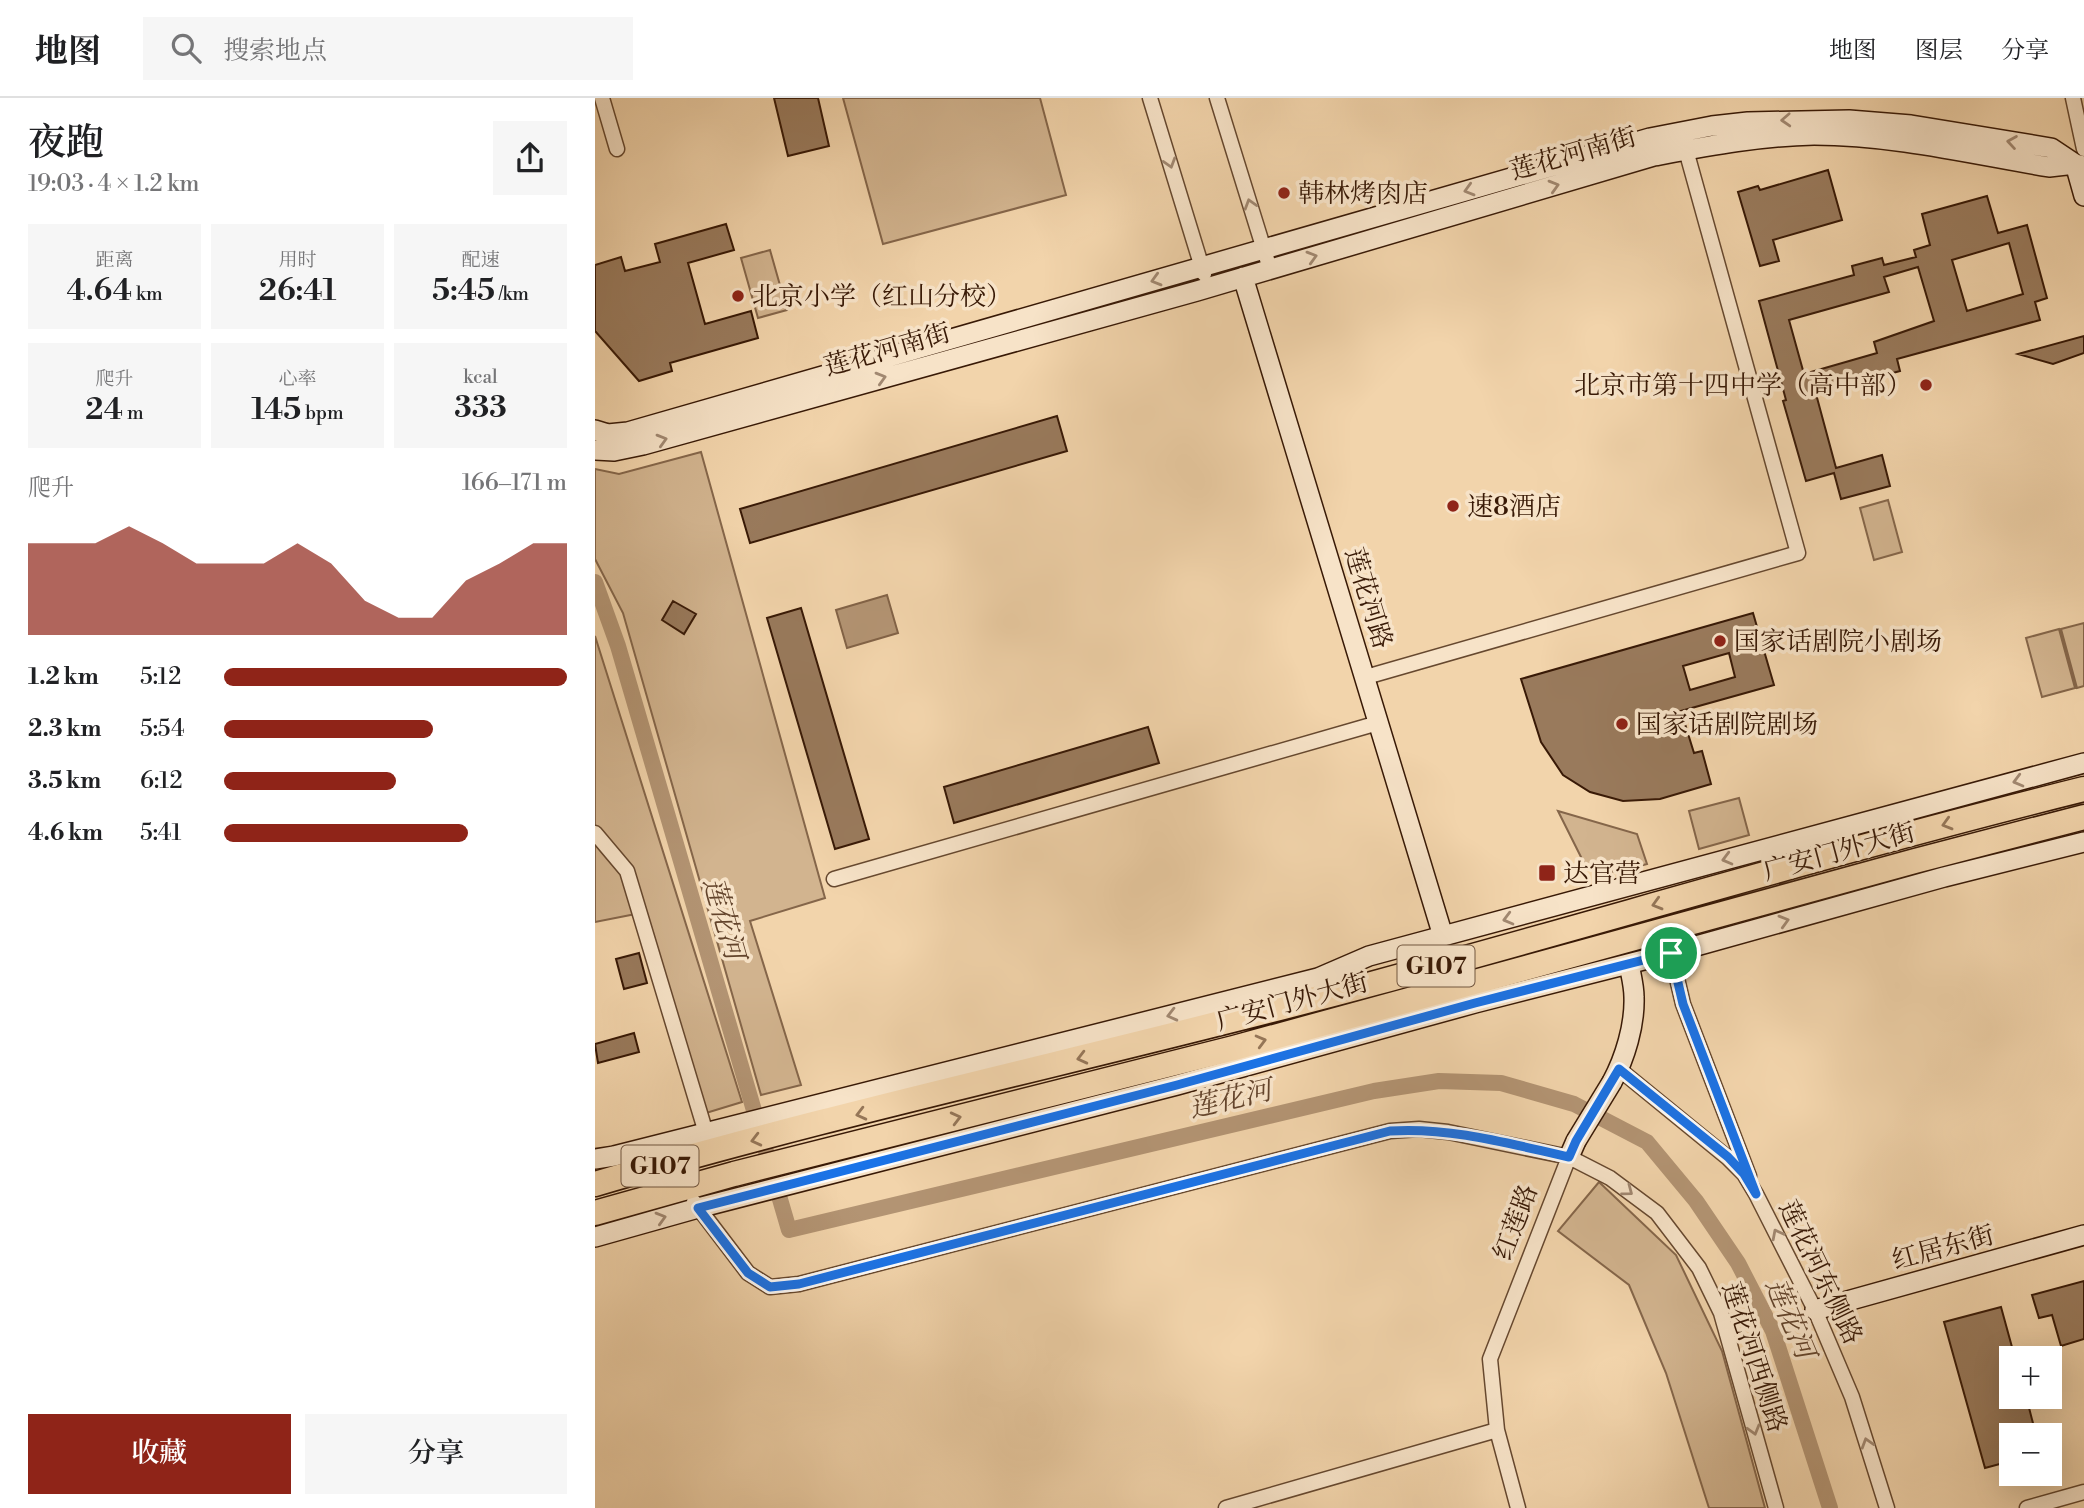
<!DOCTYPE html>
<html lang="zh">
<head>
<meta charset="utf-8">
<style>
  body { margin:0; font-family:"Libre Bodoni","Noto Serif SC",serif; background:#f6f6f6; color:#202124; height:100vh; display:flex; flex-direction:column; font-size:26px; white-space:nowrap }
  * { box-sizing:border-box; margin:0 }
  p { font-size:23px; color:#757577 }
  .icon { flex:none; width:38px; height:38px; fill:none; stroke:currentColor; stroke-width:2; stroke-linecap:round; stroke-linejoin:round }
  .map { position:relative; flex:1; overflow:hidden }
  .drawer { display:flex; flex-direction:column; background:#fff; width:595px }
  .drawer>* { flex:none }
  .controls { position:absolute; left:1404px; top:1248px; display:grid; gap:14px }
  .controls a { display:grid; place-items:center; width:63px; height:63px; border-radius:0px; background:#fff; box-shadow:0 7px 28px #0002; font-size:35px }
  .pin { position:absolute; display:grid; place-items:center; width:60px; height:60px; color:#fff; margin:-30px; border:4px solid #fff; border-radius:50%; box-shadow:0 2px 7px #0007 }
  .round { display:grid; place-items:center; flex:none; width:74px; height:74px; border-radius:0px; background:#f6f6f6 }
  .overview { display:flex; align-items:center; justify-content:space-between; height:119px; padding:0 28px }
  h1 { font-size:38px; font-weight:600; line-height:52px }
  .figures { display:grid; grid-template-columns:repeat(3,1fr); gap:10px; height:119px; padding:7px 28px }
  .figures div { display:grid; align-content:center; border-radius:0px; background:#f6f6f6; text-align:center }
  .figures b { font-size:30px; font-weight:600 }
  .figures small { font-size:19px; font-weight:400 }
  .figures p { font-size:19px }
  .chart { height:196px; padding:14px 28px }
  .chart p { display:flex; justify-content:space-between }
  .chart svg { width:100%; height:126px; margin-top:7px; fill:#8f2418; opacity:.7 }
  .primary-button { display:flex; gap:14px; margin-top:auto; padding:14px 28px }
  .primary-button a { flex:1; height:80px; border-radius:0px; background:#8f2418; color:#fff; font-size:28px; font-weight:600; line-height:80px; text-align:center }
  .primary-button a+a { background:#f6f6f6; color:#202124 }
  ul { padding:0 28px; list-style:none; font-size:23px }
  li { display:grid; grid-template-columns:112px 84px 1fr; align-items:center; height:52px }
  li i { height:18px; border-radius:9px; background:#8f2418 }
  header { display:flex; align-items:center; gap:42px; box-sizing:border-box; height:98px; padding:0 35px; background:#fff; border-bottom:2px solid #e0e0e0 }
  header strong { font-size:33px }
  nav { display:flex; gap:38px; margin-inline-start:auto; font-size:24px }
  .search { width:490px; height:63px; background:#f6f6f6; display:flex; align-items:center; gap:18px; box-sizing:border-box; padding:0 24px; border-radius:0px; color:#757577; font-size:26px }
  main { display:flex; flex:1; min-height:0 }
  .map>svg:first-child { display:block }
  .green { fill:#d2b48f; stroke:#85664a; stroke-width:2 }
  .water { fill:#b39473; stroke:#826347; stroke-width:2 }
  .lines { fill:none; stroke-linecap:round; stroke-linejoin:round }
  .canal { stroke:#b39473; stroke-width:16 }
  .building { fill:#997a5c; stroke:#381906; stroke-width:2; fill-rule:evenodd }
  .street-casing { stroke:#66482f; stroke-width:17 }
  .secondary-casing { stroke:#381906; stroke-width:22 }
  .highway-casing { stroke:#381906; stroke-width:27 }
  .street { stroke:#f7e3c8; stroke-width:14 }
  .secondary { stroke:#f7e3c8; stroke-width:19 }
  .highway { stroke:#f2d4ab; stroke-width:24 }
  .secondary-bridge-casing { stroke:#381906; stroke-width:22; stroke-linecap:butt }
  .secondary-bridge { stroke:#f7e3c8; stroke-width:19 }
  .oneway { stroke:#a18871 }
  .oneway2 { stroke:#957658 }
  .route-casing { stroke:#fff; stroke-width:14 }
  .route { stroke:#1a73e8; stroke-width:9 }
  .poi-dot { fill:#8f2418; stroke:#f7e3c8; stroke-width:2.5 }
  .labels { text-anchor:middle; stroke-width:7; stroke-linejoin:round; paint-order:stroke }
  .shield { fill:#f7e3c8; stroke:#715640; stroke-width:2 }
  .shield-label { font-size:24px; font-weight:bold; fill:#381906 }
  .street-label { font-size:26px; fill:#381906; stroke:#f7e3c8 }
  .poi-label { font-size:26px; fill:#381906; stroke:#f7e3c8; text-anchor:start }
  .water-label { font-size:28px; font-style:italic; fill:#63442c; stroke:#f7e3c8 }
</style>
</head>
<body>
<header>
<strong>地图</strong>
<div class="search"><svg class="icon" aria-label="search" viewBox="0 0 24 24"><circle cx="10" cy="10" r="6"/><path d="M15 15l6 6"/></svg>搜索地点</div>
<nav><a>地图</a><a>图层</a><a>分享</a></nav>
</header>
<main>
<section class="drawer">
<div class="overview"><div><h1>夜跑</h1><p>19:03 · 4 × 1.2 km</p></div><a class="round"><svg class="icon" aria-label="share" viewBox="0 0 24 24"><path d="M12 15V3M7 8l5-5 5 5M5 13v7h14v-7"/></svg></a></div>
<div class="figures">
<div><p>距离</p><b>4.64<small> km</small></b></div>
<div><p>用时</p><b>26:41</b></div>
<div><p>配速</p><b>5:45<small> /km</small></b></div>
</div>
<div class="figures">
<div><p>爬升</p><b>24<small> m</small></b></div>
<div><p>心率</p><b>145<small> bpm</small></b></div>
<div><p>kcal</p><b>333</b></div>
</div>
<div class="chart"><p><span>爬升</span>166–171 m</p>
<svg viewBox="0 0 160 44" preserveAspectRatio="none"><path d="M0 44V12L10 12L20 12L30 6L40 12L50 19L60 19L70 19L80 12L90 19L100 32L110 38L120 38L130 25L140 19L150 12L160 12V44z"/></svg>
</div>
<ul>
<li><b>1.2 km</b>5:12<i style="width:100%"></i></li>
<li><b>2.3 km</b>5:54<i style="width:61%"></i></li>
<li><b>3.5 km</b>6:12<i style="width:50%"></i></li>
<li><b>4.6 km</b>5:41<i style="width:71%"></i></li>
</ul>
<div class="primary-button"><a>收藏</a><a>分享</a></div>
</section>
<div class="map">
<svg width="1489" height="1410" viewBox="0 0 1489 1410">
  <rect width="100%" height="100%" fill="#f2d4ab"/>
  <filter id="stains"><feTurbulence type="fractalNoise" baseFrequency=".00286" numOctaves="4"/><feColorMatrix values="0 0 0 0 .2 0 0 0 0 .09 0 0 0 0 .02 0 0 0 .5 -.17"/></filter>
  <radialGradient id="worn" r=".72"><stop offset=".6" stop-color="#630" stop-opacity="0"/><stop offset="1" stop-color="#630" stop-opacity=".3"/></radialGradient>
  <path class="green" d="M 248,0 L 445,0 L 471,97 L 288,146 Z
    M 175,152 L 192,212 L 163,220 L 146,160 Z
    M 106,354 L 230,800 L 155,823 L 206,987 L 166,997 L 28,515 L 0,461 L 0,371 L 24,376 Z
    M 1293,402 L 1307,454 L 1279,462 L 1265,410 Z
    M 1489,525 L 1489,588 L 1482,590 L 1466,531 Z
    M 1464,531 L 1480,590 L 1447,599 L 1431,540 Z
    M 0,538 L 147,1004 L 111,1015 L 51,814 L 0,824 Z
    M 1144,700 L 1154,737 L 1104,751 L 1094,713 Z
    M 963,713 L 1042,736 L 1052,766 L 1021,774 L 992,771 Z
    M 1004,1084 L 1081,1157 L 1127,1253 L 1170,1410 L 1114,1410 L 1071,1275 L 1034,1187 L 963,1133 Z"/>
  <path class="water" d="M 292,497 L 303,535 L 252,550 L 241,512 Z"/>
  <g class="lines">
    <path class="canal" d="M 0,484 L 23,548 L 194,1132 L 779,993 L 844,983 L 906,985 L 979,1006 L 1052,1044 L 1101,1103 L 1143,1165 L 1178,1233 L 1235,1410"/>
  </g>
  <path class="building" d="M 179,0 L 223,0 L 234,48 L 193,58 Z
    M 1233,72 L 1247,122 L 1178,142 L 1184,163 L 1165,168 L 1143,94 L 1163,88 L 1165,92 Z
    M 1392,98 L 1403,135 L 1432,127 L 1452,200 L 1440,204 L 1445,222 L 1302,261 L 1305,273 L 1221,296 L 1241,370 L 1287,357 L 1295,388 L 1246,401 L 1239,375 L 1211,383 L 1188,303 L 1191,302 L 1164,203 L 1259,177 L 1257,168 L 1287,160 L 1289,167 L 1321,159 L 1319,152 L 1335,147 L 1327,116 ZM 1414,145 L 1428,196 L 1372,213 L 1357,162 ZM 1323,169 L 1339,223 L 1279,244 L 1282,255 L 1209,276 L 1194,222 L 1294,194 L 1289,179 Z
    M 131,126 L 139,152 L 93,165 L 110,226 L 156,213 L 163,240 L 75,265 L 77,273 L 44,283 L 0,233 L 0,167 L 26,159 L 30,173 L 65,164 L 60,146 Z
    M 1489,238 L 1489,255 L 1458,266 L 1423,256 Z
    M 462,318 L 472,353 L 155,445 L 145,411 Z
    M 78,503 L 101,516 L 89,536 L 67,522 Z
    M 206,510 L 274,741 L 240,751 L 172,520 Z
    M 1158,515 L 1179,587 L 1086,613 L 1099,655 L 1107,653 L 1116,686 L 1065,701 L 1028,703 L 995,694 L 968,677 L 946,644 L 926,581 ZM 1134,555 L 1140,579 L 1095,592 L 1088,568 Z
    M 553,629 L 564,665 L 359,725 L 349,689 Z
    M 44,855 L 52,885 L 29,891 L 21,861 Z
    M 39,935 L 44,954 L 3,965 L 0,946 Z
    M 1489,1183 L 1489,1241 L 1466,1248 L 1457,1217 L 1444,1220 L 1437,1197 Z
    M 1406,1209 L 1420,1260 L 1416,1260 L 1416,1298 L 1431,1298 L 1441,1337 L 1416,1337 L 1416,1363 L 1390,1370 L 1349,1224 Z"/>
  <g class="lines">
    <defs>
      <path id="street" d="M 7,0 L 22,51
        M 555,0 L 609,176
        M 622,0 L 675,171
        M 1478,0 L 1489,51
        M 771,579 L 1203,455 L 1089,45
        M 0,735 L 32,773 L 111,1035
        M 239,781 L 783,625
        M 1076,855 L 1088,906 L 1154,1078
        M 1024,971 L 1133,1060 L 1149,1076 L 1161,1096 L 1220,1212 L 1257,1299 L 1292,1410
        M 99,1104 L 153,1175 L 175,1189 L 204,1186 L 795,1033 L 824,1031 L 853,1034 L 974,1059 L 1015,1080 L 1062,1115 L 1104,1170 L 1126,1215 L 1181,1410
        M 631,1410 L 902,1332
        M 923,1410 L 902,1332 L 895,1261 L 974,1059
        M 1432,1410 L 1489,1394"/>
      <path id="secondary" d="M 1480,66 L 1489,98
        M 648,179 L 848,838
        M 0,332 L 13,336 L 33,334 L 1055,40 L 1117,28 L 1153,24 L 1254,22 L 1316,27 L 1456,50 L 1480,66
        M 0,352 L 19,353 L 48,347 L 602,193 L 1059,58 C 1113,48 1165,38 1219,37 C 1298,37 1377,56 1454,69 L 1480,66 L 1489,68
        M 1017,984 C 1030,960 1040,927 1039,899 C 1039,888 1036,877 1034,866
        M 974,1059 L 981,1043
        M 0,1061 L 19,1058 L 723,880 L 774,858 L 1489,665
        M 0,1139 L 103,1110 L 582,987 L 880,905 L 1076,855 L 1349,779 L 1489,744
        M 1220,1212 L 1489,1137"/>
      <path id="highway" d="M 1076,855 L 1085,828
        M 0,1086 C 257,1010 521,955 780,885 C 1016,821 1251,750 1489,691
        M 0,1115 L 139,1076 L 639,950 L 1320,763 L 1489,719"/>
    </defs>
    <use href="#street" class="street-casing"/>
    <use href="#secondary" class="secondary-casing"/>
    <use href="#highway" class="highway-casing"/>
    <use href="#street" class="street"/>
    <use href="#secondary" class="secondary"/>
    <use href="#highway" class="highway"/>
    <defs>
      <path id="secondary-bridge" d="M 981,1043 L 1017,984"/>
    </defs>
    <use href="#secondary-bridge" class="secondary-bridge-casing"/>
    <use href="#secondary-bridge" class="secondary-bridge"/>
  </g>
  <defs><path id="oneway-chevron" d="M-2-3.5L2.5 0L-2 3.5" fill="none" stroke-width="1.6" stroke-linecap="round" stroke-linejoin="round" transform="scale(1.75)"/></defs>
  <g class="oneway">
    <use href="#oneway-chevron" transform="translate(1191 22) rotate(177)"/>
    <use href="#oneway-chevron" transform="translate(1417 44) rotate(-171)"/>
    <use href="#oneway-chevron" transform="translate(575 65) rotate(73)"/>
    <use href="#oneway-chevron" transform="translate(959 88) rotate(-16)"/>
    <use href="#oneway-chevron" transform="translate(874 92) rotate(164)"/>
    <use href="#oneway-chevron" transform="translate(655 106) rotate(-107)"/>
    <use href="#oneway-chevron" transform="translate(717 159) rotate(-16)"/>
    <use href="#oneway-chevron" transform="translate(561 182) rotate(164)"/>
    <use href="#oneway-chevron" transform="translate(286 280) rotate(-16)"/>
    <use href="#oneway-chevron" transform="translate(67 342) rotate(-16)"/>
    <use href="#oneway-chevron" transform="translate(1423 683) rotate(165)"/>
    <use href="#oneway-chevron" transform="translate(1132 761) rotate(165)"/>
    <use href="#oneway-chevron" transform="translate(913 821) rotate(165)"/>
    <use href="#oneway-chevron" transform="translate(1189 823) rotate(-16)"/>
    <use href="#oneway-chevron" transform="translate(577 917) rotate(166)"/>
    <use href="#oneway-chevron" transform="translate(1033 1093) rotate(37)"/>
    <use href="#oneway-chevron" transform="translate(66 1120) rotate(-16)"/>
    <use href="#oneway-chevron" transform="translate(1182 1136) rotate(-117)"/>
    <use href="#oneway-chevron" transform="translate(1159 1332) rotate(74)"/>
    <use href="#oneway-chevron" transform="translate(1272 1345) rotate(-107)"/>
  </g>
  <g class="oneway2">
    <use href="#oneway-chevron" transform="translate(1352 726) rotate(164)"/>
    <use href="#oneway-chevron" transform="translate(1062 806) rotate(164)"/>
    <use href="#oneway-chevron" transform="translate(666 943) rotate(-15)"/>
    <use href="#oneway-chevron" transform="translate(487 960) rotate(166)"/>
    <use href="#oneway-chevron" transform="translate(266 1016) rotate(166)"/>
    <use href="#oneway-chevron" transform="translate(361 1020) rotate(-14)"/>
    <use href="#oneway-chevron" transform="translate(161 1042) rotate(166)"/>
  </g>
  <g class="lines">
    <defs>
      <path id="route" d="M 1076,855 L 1088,906 L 1161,1096 L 1149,1076 L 1133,1059 L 1024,971 L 981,1043 L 974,1059 C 915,1046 856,1029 795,1033 L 204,1186 L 175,1189 L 153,1175 L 103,1110 L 582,987 L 880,905 Z"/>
    </defs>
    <use href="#route" class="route-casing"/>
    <use href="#route" class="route"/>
  </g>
  <g class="poi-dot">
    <circle cx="689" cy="95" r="7"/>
    <circle cx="143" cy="198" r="7"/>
    <circle cx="1331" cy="287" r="7"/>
    <circle cx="858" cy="408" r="7"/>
    <circle cx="1125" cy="543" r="7"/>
    <circle cx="1027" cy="626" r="7"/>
    <rect x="943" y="766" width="18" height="18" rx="3.5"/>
  </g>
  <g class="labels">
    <g class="shield">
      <rect x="802.5" y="847.5" width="77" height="41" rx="5"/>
      <rect x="26.5" y="1047.5" width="77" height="41" rx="5"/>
    </g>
    <g class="shield-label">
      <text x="841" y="876">G107</text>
      <text x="65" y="1076">G107</text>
    </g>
    <g class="street-label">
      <text transform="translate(978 55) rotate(-16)" y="9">莲花河南街</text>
      <text transform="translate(292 251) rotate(-16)" y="9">莲花河南街</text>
      <text transform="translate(774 500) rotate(73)" y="9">莲花河路</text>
      <text transform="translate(1244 753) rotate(-15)" y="9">广安门外大街</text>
      <text transform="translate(697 903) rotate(-15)" y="9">广安门外大街</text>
      <text transform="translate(920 1124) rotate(-69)" y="9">红莲路</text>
      <text transform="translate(1348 1149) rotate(-15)" y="9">红居东街</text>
      <text transform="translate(1226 1174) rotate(64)" y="9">莲花河东侧路</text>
      <text transform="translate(1160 1259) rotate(72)" y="9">莲花河西侧路</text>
    </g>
    <g class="poi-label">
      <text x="703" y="104">韩林烤肉店</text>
      <text x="157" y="207">北京小学（红山分校）</text>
      <text x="1317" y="296" text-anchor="end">北京市第十四中学（高中部）</text>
      <text x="872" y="417">速8酒店</text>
      <text x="1139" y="552">国家话剧院小剧场</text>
      <text x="1041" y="635">国家话剧院剧场</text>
      <text x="968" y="784">达官营</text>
    </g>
    <g class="water-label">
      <text transform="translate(130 820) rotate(74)" y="10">莲花河</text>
      <text transform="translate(635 1000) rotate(-13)" y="10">莲花河</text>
      <text transform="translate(1196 1220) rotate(67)" y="10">莲花河</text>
    </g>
  </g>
  <rect width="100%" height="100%" filter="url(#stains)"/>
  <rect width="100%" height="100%" fill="url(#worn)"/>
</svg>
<div class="controls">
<a>+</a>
<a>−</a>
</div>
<div class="pin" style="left:1076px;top:855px;background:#1e9e55"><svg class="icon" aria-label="arrive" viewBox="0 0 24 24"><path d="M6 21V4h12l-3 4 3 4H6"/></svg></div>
</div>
</main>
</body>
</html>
